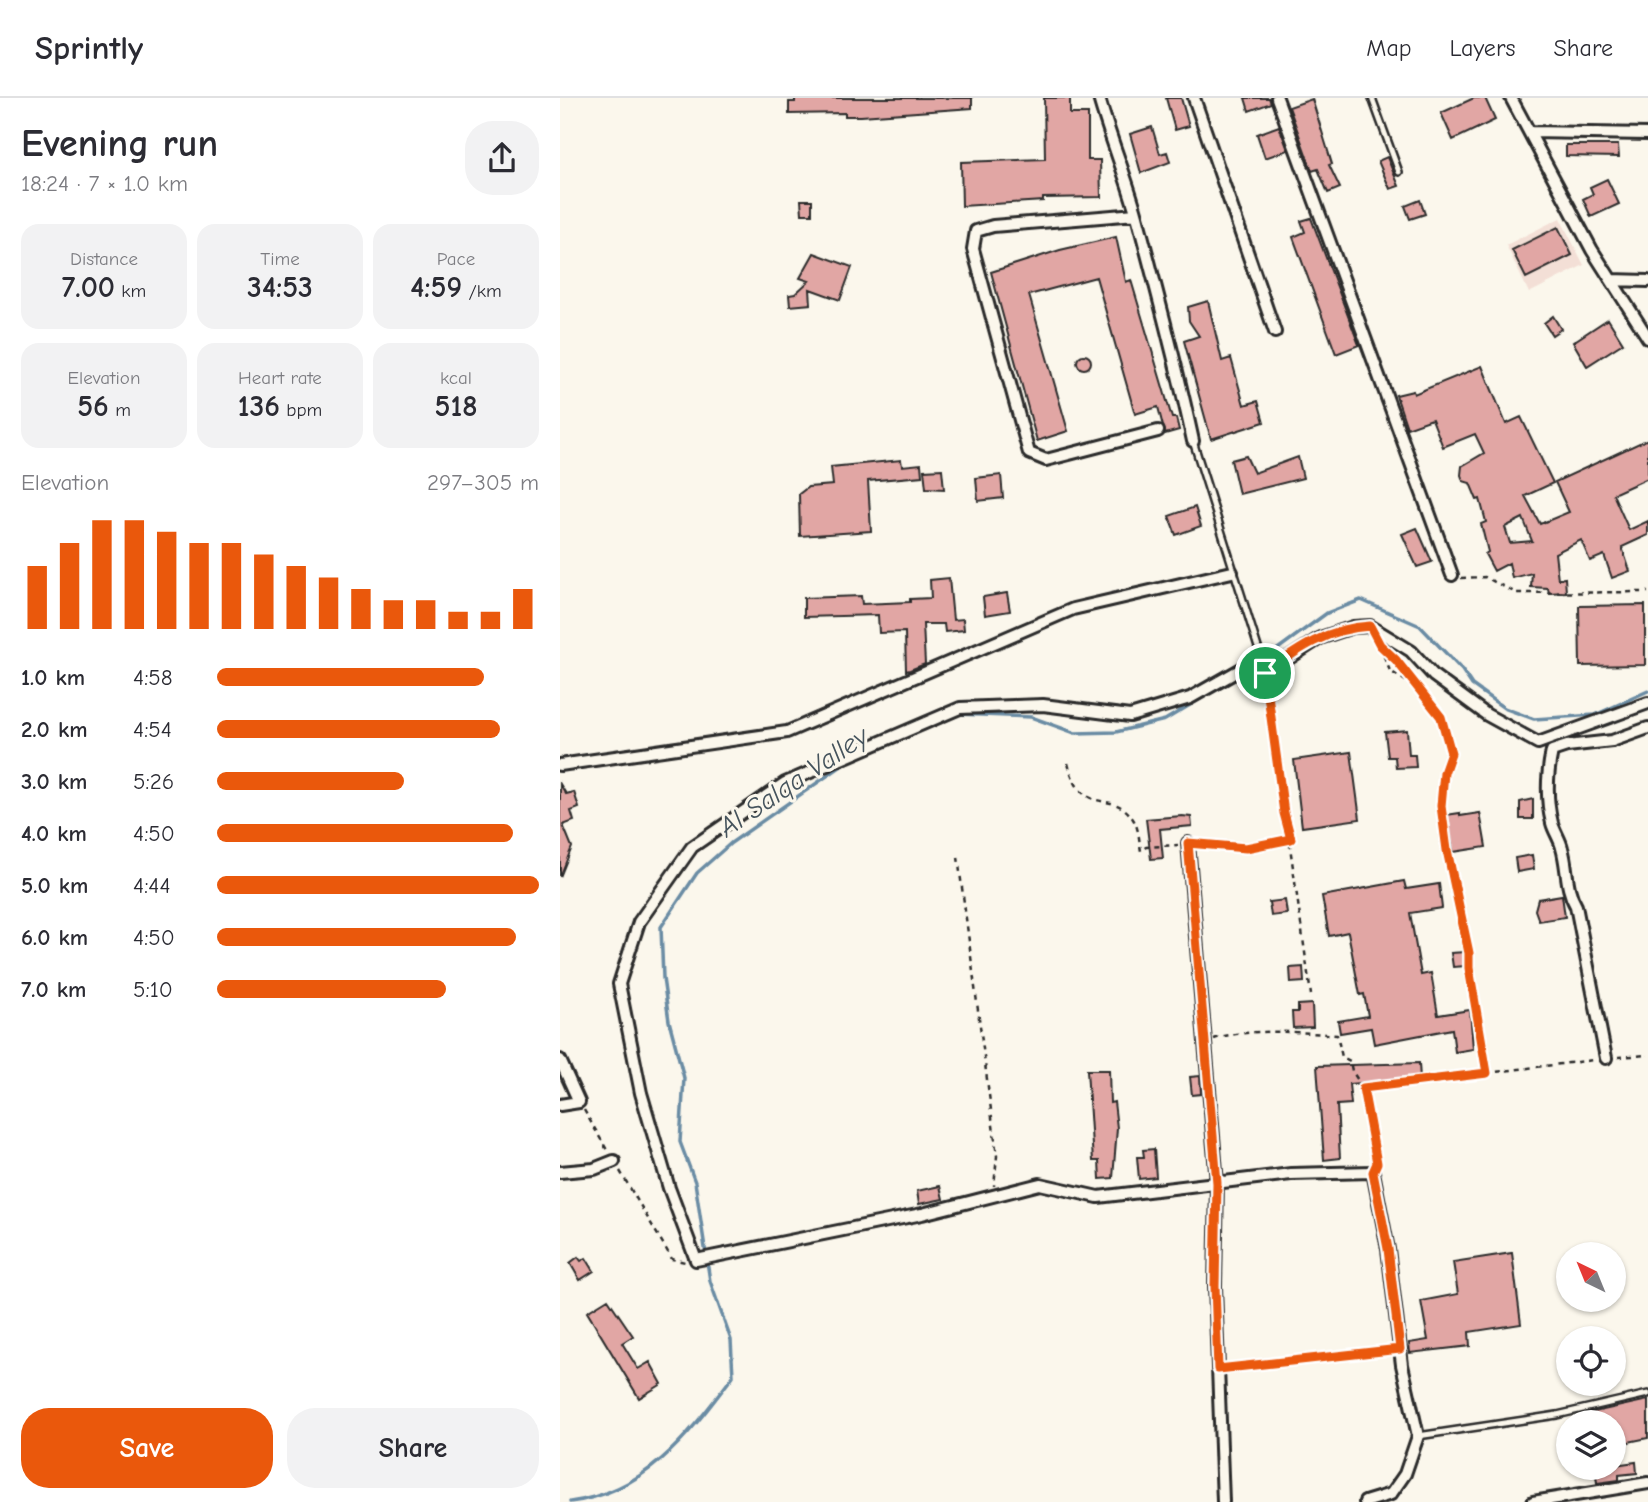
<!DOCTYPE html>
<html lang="en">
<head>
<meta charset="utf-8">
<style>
  body { margin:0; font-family:"Comic Neue",sans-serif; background:#f2f2f3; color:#2b2b33; height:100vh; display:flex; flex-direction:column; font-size:26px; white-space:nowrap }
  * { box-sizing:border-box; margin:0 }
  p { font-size:23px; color:#7c7c81 }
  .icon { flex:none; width:38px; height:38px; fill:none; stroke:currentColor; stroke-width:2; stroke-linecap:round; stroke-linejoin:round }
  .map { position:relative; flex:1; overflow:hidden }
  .details { display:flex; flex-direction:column; background:#fff; width:560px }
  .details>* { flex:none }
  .needle { width:46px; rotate:317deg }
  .buttons { position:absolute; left:996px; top:1144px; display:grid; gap:14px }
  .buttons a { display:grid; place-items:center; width:70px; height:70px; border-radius:50%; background:#fff; box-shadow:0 2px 5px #0004; font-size:35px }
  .pin { position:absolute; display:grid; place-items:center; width:60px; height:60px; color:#fff; margin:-30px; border:4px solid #fff; border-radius:50%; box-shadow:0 2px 7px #0007 }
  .round { display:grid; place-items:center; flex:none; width:74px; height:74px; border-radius:28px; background:#f2f2f3 }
  .overview { display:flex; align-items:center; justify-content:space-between; height:119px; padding:0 21px }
  h1 { font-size:38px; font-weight:600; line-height:52px }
  .stats { display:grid; grid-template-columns:repeat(3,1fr); gap:10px; height:119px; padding:7px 21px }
  .stats div { display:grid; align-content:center; border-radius:18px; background:#f2f2f3; text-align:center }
  .stats b { font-size:30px; font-weight:600 }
  .stats small { font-size:19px; font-weight:400 }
  .stats p { font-size:19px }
  .chart { height:196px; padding:14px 21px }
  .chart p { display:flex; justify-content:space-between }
  .chart svg { width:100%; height:126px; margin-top:7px; stroke:#ea580c; stroke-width:6 }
  .primary-button { display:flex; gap:14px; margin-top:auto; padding:14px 21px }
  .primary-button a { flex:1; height:80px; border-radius:28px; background:#ea580c; color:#fff; font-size:28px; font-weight:600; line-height:80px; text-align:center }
  .primary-button a+a { background:#f2f2f3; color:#2b2b33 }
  ul { padding:0 21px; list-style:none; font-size:23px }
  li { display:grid; grid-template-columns:112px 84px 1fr; align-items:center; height:52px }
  li i { height:18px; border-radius:9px; background:#ea580c }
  header { display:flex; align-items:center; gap:42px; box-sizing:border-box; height:98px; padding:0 35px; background:#fff; border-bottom:2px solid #e1e1e2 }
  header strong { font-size:33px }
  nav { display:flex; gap:38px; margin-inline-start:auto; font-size:24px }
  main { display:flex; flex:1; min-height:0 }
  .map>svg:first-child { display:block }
  .built { fill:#f3dfd6 }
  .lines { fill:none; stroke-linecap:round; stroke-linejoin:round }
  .stream { stroke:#6b8ca4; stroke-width:3.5 }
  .building { fill:#e1a6a4; stroke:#2b2b2b; stroke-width:2; fill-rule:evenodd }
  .service-casing { stroke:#2b2b2b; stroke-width:10 }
  .minor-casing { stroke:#2b2b2b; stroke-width:16 }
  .path { stroke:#2b2b2b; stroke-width:2.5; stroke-dasharray:5 5; stroke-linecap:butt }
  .service { stroke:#fbf7ec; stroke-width:5 }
  .minor { stroke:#fbf7ec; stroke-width:10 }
  .route-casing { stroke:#fff; stroke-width:14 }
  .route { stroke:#ea580c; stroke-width:9 }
  .labels { text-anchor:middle; stroke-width:6; stroke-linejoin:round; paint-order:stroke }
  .water-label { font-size:28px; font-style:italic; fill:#46545d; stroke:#fbf7ec }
</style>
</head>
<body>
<header>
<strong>Sprintly</strong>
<nav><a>Map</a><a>Layers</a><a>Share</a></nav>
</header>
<main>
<section class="details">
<div class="overview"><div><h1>Evening run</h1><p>18:24 · 7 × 1.0 km</p></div><a class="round"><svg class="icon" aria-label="share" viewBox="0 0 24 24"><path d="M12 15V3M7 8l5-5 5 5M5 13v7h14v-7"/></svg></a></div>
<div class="stats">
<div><p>Distance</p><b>7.00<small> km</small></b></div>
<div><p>Time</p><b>34:53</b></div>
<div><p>Pace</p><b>4:59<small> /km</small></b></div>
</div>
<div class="stats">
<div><p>Elevation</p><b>56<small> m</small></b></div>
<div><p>Heart rate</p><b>136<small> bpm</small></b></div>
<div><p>kcal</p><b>518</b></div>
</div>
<div class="chart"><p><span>Elevation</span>297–305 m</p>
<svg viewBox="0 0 160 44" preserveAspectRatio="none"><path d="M5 44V22M15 44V14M25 44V6M35 44V6M45 44V10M55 44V14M65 44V14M75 44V18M85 44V22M95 44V26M105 44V30M115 44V34M125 44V34M135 44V38M145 44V38M155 44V30"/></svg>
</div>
<ul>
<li><b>1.0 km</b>4:58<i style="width:83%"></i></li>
<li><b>2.0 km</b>4:54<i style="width:88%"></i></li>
<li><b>3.0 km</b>5:26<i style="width:58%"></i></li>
<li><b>4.0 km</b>4:50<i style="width:92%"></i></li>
<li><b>5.0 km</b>4:44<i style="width:100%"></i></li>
<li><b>6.0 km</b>4:50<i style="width:93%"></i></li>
<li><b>7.0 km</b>5:10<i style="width:71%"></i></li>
</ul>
<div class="primary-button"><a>Save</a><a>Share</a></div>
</section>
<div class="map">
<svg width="1088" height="1404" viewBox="0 0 1088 1404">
  <rect width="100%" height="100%" fill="#fbf7ec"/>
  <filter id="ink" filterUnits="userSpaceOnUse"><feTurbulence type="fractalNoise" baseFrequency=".0143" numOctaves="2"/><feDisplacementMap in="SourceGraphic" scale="14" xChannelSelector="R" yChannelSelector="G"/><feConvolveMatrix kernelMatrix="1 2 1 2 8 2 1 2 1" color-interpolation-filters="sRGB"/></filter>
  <g filter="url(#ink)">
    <path class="built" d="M 1000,120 L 1024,167 L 969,195 L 946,147 Z"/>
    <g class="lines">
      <path class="stream" d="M 700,564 L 767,515 L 801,502 L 860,528 L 902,572 L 912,587 L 944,610 L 974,621 L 1035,617 L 1088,593
        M 396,616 L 471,619 L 515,635 L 556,634 L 605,622 L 670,583
        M 10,1404 C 87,1394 129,1336 173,1278 L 171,1242 L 150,1183 L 135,1084 L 120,1044 L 124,980 L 109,923 L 103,880 L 101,829 L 137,775 L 171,745 L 290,662"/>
    </g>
    <path class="building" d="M 235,0 L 412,0 L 412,10 L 301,18 L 285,18 L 285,15 L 229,16 L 229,4 L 235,4 Z
      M 484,0 L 510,0 L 510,16 L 528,16 L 528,62 L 540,62 L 541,99 L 483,100 L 483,103 L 402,108 L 401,64 L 485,61 Z
      M 606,0 L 621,0 L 629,28 L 615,32 Z
      M 685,0 L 709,0 L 711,5 L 689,13 Z
      M 914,0 L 925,0 L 935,22 L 893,42 L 881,15 Z
      M 752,1 L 772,66 L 769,67 L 780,90 L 768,95 L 758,71 L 752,73 L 729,9 Z
      M 719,28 L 728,52 L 705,60 L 697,36 Z
      M 592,29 L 600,56 L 607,54 L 610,64 L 581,75 L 570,36 Z
      M 1006,47 L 1058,47 L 1059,59 L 1006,58 Z
      M 827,59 L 839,88 L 830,91 L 818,63 Z
      M 1047,81 L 1059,106 L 1031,119 L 1023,101 L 1033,96 L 1030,89 Z
      M 241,102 L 252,102 L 252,116 L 242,116 Z
      M 860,102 L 865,116 L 850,121 L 845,108 Z
      M 751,120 L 799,247 L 776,256 L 733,139 L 745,134 L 741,123 Z
      M 998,129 L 1012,157 L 966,180 L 952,152 Z
      M 556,139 L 566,184 L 571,182 L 612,320 L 616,320 L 619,332 L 605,336 L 598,309 L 575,316 L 536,179 L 469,197 L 508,333 L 477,343 L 431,174 L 500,152 Z
      M 254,155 L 292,169 L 280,202 L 250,191 L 251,206 L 230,208 L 229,197 L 235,196 L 249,183 L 240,180 Z
      M 648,203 L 662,263 L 671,260 L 684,307 L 698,303 L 704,324 L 651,341 L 624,243 L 639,238 L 629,223 L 628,209 Z
      M 993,218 L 1001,231 L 992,237 L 984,225 Z
      M 1048,221 L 1063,245 L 1027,268 L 1013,244 Z
      M517 264a7 7 0 1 1 14 0a7 7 0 1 1-14 0Z
      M 922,268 L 946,326 L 961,319 L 993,385 L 965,398 L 980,426 L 1009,414 L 995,384 L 1088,341 L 1088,380 L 1053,396 L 1069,432 L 1088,423 L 1088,437 L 1062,449 L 1070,473 L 1052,480 L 1044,457 L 1030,463 L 1021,442 L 995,455 L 998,481 L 1005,480 L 1006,494 L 989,495 L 988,490 L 971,489 L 972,475 L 952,480 L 949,465 L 934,473 L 925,456 L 928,454 L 921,426 L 926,424 L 920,401 L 917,402 L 910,385 L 903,383 L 901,377 L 902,368 L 924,355 L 915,336 L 883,349 L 872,321 L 847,330 L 836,297 L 853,293 L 854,296 ZM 963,420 L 972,443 L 950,445 L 945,429 Z
      M 686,358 L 694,375 L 738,359 L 743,380 L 679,396 L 671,362 Z
      M 341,362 L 342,368 L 361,366 L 362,378 L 308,383 L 311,433 L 240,438 L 239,396 L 248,389 L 273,387 L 271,369 Z
      M 382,371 L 384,391 L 366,390 L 364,372 Z
      M 441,377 L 443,400 L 418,403 L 416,380 Z
      M 635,409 L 641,428 L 616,437 L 609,418 Z
      M 857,430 L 872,464 L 857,469 L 842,436 Z
      M 389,480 L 393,522 L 403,521 L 404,532 L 385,534 L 384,526 L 363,526 L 365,566 L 350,572 L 346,573 L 345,534 L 319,535 L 318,517 L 244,519 L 244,500 L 301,498 L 302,506 L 350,504 L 350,501 L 371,500 L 370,482 Z
      M 447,495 L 450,513 L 425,517 L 423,499 Z
      M 1085,507 L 1085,567 L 1020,568 L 1019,508 Z
      M 847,632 L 849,657 L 855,657 L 856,669 L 836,670 L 835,659 L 828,659 L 825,634 Z
      M 791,654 L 800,721 L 742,729 L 734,662 Z
      M 0,686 L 6,696 L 14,694 L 19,710 L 11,713 L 14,723 L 3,727 L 12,749 L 0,779 Z
      M 973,701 L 973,721 L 960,721 L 960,704 Z
      M 900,715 L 900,718 L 920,715 L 926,749 L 893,754 L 886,717 Z
      M 622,718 L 631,719 L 632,728 L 600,731 L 603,760 L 591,761 L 586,721 Z
      M 972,757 L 974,771 L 957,774 L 955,760 Z
      M 844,783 L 846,791 L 879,786 L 882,810 L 850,815 L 861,877 L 871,875 L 878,917 L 910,912 L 913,951 L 895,954 L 892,931 L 814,946 L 811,930 L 780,935 L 778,923 L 808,918 L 804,896 L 800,897 L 788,834 L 769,838 L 762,798 Z
      M 1002,797 L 1005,819 L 979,823 L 975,812 L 978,801 Z
      M 725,802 L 727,816 L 711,818 L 709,804 Z
      M 905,854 L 906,868 L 893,869 L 891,855 Z
      M 743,869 L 744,884 L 731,885 L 730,870 Z
      M 752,906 L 753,929 L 733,930 L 732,914 L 738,914 L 738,907 Z
      M 859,965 L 860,981 L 789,986 L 791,1006 L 777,1007 L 780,1060 L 764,1062 L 757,968 Z
      M 527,972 L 549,972 L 550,1005 L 554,1004 L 557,1030 L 553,1080 L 540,1081 L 539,1063 L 533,1063 Z
      M 640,978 L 641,996 L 632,997 L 630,979 Z
      M 594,1051 L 596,1079 L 579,1081 L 577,1059 L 584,1059 L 583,1052 Z
      M 380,1088 L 383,1101 L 359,1106 L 357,1093 Z
      M 952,1155 L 961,1226 L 909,1234 L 910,1248 L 850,1255 L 849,1245 L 868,1242 L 861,1203 L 898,1196 L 893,1164 Z
      M 18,1159 L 21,1163 L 26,1160 L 34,1173 L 20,1182 L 10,1165 Z
      M 48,1201 L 73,1238 L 62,1245 L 78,1271 L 90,1264 L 102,1286 L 79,1300 L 27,1214 Z
      M 1088,1302 L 1088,1340 L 1054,1347 L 1054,1325 L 1027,1325 L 1025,1316 Z
      M 1076,1364 L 1077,1375 L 1059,1377 L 1059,1382 L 1037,1385 L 1035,1370 L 1054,1370 L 1054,1367 Z"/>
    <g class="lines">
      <defs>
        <path id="service" d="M 812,0 L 839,74
          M 633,343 L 706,575
          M 858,1338 L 997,1317 L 1088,1296"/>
        <path id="minor" d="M 539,0 C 550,40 566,78 577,118 C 597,193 617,268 633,343
          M 634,0 L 715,234
          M 717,0 L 892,477
          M 951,0 L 1032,152 L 1088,240
          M 971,34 L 1088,36
          M 576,116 L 433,128 L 416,133 L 413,151 L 469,355 L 486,362 L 598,333
          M 1051,182 L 1088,183
          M 699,561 L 630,600 L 570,618 L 483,607 L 400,610 L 225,685 L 132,749 L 79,824 L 59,886 L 81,995 L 109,1090 L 136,1162 L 362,1116 L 480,1086 L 538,1099 L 731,1076 L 813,1074 L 828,1151 L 842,1267 L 858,1338 L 845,1376 L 831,1396 L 805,1404
          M 706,575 L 760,540 L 793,529 L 810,528 L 851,553 L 874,578 L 927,617 L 978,645 L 1088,605
          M 0,667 L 227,634 L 513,511 L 672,474
          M 628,745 L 657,1085 L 655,1188 L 663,1404
          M 1046,960 L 1016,808 C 1005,790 1008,770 1002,750 C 1000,741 994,733 992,725 C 986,701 987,676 992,653 L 1007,648 L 1052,643 L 1088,630
          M 0,962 L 19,1004 L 0,1007
          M 0,1074 L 34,1071 L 54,1063
          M 973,1404 L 1088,1385"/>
      </defs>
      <use href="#service" class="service-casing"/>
      <use href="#minor" class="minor-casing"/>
      <path class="path" d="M 901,480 L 925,479 L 956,495 L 1088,494
        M 820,549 L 830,573 L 855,589 L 881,619 L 891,655 L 884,675 L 881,707 L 887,752 L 910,855 L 909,870 L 927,975
        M 825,552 L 854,587
        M 707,586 L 751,897
        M 508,665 C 522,722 553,689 573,721 C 579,730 579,743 581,753 L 586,749 L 618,747
        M 638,746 L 686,750 L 731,741
        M 398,759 L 437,1058 L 434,1088
        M 654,941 C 685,930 744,934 777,937 L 782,959 L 790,963 L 792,973 L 803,990
        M 1058,959 L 1088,957
        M 24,1012 L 47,1052
        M 816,1064 L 803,990 L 1034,962
        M 60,1073 L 112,1161 L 125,1164
        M 669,1270 L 829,1252"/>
      <use href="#service" class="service"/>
      <use href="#minor" class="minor"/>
    </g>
  </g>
  <g class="lines" filter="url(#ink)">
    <defs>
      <path id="route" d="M 810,528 L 820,547 L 836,562 L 881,619 L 891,655 L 884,675 L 881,708 L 887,752 L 909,855 L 909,870 L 927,975 L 803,990 L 817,1065 L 813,1074 L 828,1151 L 840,1251 L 658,1271 L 655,1188 L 657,1085 L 628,745 L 686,750 L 731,741 L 724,715 L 705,575 C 738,551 768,530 810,528 Z"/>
    </defs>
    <use href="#route" class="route-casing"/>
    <use href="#route" class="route"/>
  </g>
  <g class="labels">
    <g class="water-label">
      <text transform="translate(233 683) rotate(-34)" y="10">Al Salqa Valley</text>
    </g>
  </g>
</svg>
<div class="buttons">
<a><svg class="needle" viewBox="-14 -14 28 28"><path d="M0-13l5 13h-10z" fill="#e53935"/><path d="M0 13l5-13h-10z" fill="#7c7c81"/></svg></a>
<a><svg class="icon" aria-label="locate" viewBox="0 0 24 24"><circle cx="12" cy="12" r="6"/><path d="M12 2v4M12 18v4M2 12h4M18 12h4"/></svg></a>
<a><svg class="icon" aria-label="layers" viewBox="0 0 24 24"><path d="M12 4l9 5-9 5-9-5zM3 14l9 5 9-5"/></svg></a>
</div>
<div class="pin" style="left:705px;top:575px;background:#1e9e55"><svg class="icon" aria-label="arrive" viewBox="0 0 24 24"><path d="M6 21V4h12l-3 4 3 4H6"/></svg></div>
</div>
</main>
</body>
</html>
